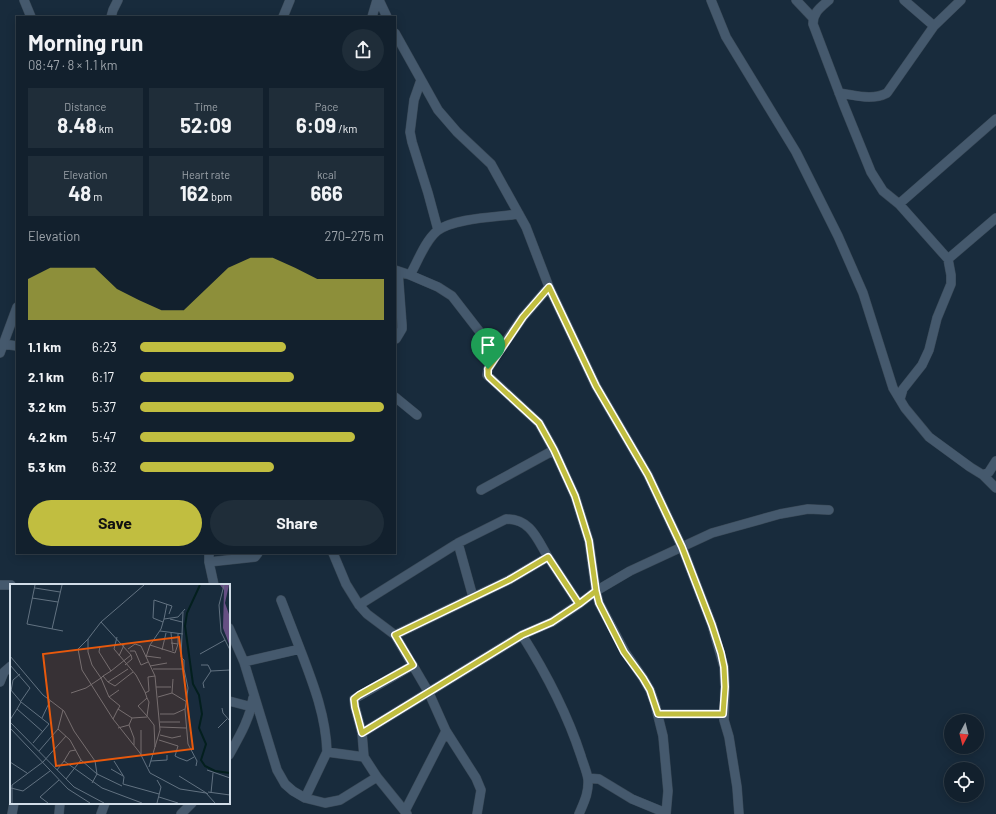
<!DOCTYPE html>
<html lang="en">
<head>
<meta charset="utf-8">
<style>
  body { margin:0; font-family:Barlow,sans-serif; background:#1f2d39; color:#f1f3f6; height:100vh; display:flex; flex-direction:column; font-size:15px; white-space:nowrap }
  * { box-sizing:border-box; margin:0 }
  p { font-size:13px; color:#9ca3aa }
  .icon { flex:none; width:22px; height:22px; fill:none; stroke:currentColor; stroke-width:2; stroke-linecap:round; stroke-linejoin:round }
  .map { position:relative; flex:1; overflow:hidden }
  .panel { position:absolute; left:16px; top:16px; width:380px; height:538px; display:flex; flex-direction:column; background:#12202d; border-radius:0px; box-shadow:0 2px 10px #0003,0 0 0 1px #313e49 }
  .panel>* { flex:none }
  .needle { width:26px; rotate:187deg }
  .buttons { position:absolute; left:944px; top:714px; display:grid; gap:8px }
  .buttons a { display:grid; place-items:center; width:40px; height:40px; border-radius:50%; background:#12202d; box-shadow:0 2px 10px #0003,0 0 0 1px #313e49; font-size:20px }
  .pin { position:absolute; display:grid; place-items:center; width:34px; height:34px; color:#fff; margin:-41px -17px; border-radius:50% 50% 50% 0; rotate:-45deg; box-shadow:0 0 4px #0007 }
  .pin .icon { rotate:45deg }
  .round { display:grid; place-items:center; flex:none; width:42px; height:42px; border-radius:21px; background:#1f2d39 }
  .overview { display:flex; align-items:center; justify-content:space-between; height:68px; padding:0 12px }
  h1 { font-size:22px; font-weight:700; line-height:30px }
  .metrics { display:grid; grid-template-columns:repeat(3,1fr); gap:6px; height:68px; padding:4px 12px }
  .metrics div { display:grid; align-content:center; border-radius:0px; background:#1f2d39; text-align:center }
  .metrics b { font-size:20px; font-weight:700 }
  .metrics small { font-size:11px; font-weight:400 }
  .metrics p { font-size:11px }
  .chart { height:112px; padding:8px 12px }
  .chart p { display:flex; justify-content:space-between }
  .chart svg { width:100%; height:72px; margin-top:4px; fill:#c1be40; opacity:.7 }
  .primary-button { display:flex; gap:8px; margin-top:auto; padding:8px 12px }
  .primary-button a { flex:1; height:46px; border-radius:24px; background:#c1be40; color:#111; font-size:16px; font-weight:700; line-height:46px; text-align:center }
  .primary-button a+a { background:#1f2d39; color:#f1f3f6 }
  ul { padding:0 12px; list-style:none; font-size:13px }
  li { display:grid; grid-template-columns:64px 48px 1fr; align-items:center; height:30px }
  li i { height:10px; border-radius:5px; background:#c1be40 }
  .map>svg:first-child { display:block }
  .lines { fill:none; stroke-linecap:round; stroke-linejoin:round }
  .minor-casing { stroke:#394856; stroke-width:10 }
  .minor { stroke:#45596d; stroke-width:9 }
  .route-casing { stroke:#fff; stroke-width:8 }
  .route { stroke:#c1be40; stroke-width:5 }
  .inset-river { fill:none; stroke:#031f1e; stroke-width:2 }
  .inset-road { fill:none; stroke:#627281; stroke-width:1 }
  .view { fill:#e8590c; fill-opacity:0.15; stroke:#e8590c; stroke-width:2 }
  .inset-edge { fill:none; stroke:#d1dde8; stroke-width:2 }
</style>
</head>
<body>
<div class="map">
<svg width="996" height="814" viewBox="0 0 996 814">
  <rect width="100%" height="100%" fill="#182b3c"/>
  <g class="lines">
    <defs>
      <path id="minor" d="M 24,0 L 31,17
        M 379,0 L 387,17
        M 711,0 L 726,37 L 796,152 L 838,236 L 863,293 L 893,388 L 905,408 L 929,437 L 970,467 L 983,475 L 996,488
        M 796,0 L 813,18
        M 829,0 C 821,7 813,12 813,24 L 843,103 L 871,172 L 883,191 L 899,204 L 948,259 L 951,275 L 951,284 L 937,318 L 929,350 L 922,365 L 903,389 L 900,399
        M 904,0 L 934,26 L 961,0
        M 111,17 L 113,10 L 118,0
        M 283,17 L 290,0
        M 372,17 L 377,0
        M 395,33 L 438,110 L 457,132 L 491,164 L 526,227 L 549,287 L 523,317 L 499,351
        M 421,80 L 414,100 L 410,132 L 412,142 L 428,193 L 438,230
        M 839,93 C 855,95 872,101 887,93 L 934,26
        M 899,204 L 996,119
        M 948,259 L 996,218
        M 395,270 L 410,275 L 438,287 L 452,296 L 483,336 L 499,351 L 488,369 L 487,375 L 539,423 L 554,450 L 481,490
        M 410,275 C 418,261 425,241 437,231 C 453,218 498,217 519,214
        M 549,287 L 596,386 L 648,475 L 682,547 L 712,625 L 724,667 L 725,687 L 724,720 L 729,737 L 737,787 L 739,814
        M 396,339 L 402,329 L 402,325 L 398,271
        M 3,344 L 17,346
        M 0,353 L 17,307
        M 395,397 L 417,415
        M 554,450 L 575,496 L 589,541 L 596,591 L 630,571 L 712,533 L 780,514 L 808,509 L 829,510
        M 983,475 L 989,472 L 996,461
        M 458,543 L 473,597
        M 209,553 L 209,562 L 214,585
        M 333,553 L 346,584 L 359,605 L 367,614 L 395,635 L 429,693 L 446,731 L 476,778 L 481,790 L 477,814
        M 209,562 L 255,557 L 258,553
        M 0,585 L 11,585
        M 281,600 L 300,649
        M 579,604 L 596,591 L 599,603 L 625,652 L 643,678 L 650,690 L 655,704 L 663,736 L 668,791 L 666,814
        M 359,605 L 458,543 L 506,519 C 531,519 537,539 548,557
        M 229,628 L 244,662 L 277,770 L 285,784 L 293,791 L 305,798 L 325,803 L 340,800 L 377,777
        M 395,635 L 509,580 L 548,557 L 579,604 L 552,622 L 522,635 C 546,673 567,713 581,756 C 583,763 587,772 588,779 C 589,793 584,802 579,814
        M 244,662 L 300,649 C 313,683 326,716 327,752 L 364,757
        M 0,682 L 4,672 L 11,666
        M 229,701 L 252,707
        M 658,714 L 723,714
        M 362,733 L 355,707 L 354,699 L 413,665
        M 229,755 C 239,737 250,719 253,698
        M 588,778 L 599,779 L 632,799 L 666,813
        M 305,798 L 327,752
        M 405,811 L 446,731
        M 12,814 L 14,803
        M 59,814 L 60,803
        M 101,814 L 105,803
        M 181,814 L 192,803
        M 407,814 L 377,777 L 364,757 L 362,733 L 522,635"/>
    </defs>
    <use href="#minor" class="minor-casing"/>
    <use href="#minor" class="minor"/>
  </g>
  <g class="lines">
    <defs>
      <path id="route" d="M 488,369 L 488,375 L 489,377 L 539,423 L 554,450 L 575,496 L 589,541 L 596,591 L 579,604 L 552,622 L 522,635 L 362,733 L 355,707 L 354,699 L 359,695 L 413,665 L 395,635 L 509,580 L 548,557 L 579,604 L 596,591 L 599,603 L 624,652 L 643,678 L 650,690 L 658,714 L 723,714 L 725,687 L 724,667 L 721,653 L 712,625 L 682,547 L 648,475 L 596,386 L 549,287 L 523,317 L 488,369"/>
    </defs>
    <use href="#route" class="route-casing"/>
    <use href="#route" class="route"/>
  </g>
  <g transform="translate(10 584)">
    <rect width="220" height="220" fill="#182b3c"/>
    <path d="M 210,1 L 219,1 L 215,19 L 220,33 L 220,62 L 213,44 L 214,6 Z" fill="#664f83"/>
    <path class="inset-river" d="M 190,1 L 177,29 L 175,42 L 183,100 L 189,111 L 192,130 L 189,144 L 196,160 L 191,176 L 195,182 L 205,187 L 220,189"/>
    <path class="inset-road" d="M 25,1 L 17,40 L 53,47M 214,1 L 209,21 L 211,48 L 220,66M 25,4 L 50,8M 22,14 L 48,18M 173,28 L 171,73 L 174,76 L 174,85M 154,35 L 157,20M 160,35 L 172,38M 91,38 L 78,55 L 78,68 L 82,81 L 91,94 L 93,92M 153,38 L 143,34 L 144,16 L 162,22 L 159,30M 42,45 L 52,1M 150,47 L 173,50M 161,49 L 163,67M 107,53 L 104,65 L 126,91 L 135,108 L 137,114 L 128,122 L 137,132M 78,55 L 68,65 L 72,86 L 103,135M 161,59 L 168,60 L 168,50M 140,61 L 151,45 L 154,35 L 168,33 L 175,25M 90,62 L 89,68 L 101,87 L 93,92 L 98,98 L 118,85M 118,65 L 125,60 L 131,62 L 145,92 L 150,146 L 139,183M 152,66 L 156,49M 120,67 L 125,67 L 131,81 L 138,78M 190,70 L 215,56M 0,72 L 33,111 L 54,127 L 64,147 L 85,177 L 87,190 L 71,176 L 60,156 L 48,145M 109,72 L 114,61M 136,72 L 151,74M 136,73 L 140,61 L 165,69 L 168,60M 0,81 L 20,104 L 11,117M 115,81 L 122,75 L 121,71M 191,81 L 198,81 L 201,87 L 193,99 L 194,104M 140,82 L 157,79M 143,85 L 174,85 L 178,104 L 175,126 L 178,160 L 187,177 L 186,182M 101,87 L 121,71 L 91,38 L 134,1M 201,87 L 220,86M 98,98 L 105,102 L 123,88M 146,103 L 161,103M 0,105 L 11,118 L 7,125M 109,106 L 99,113 L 110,122 L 108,125 L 122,134 L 137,133M 1,107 L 3,96 L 10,90M 61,109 L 76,104 L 91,94 L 99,113M 135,109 L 139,107 L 138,93 L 145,92M 162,109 L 177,118M 148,113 L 162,109 L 163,95M 137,114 L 139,118 L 137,132 L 144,141 L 145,163M 11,118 L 39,140 L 23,159M 212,124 L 213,129 L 220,137M 108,125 L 103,135 L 130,169 L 140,189 L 170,205 L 196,209 L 205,219M 150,130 L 164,130 L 175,125M 32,134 L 40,117M 0,136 L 7,125 L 33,148M 0,138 L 64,203 L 94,219M 150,138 L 170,138M 119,141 L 124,154 L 124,161M 150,143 L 176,144M 0,144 L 58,205 L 80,219M 108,144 L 119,141 L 122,134M 208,144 L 217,135M 150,151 L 162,154 L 171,152M 149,156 L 168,162 L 165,172 L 169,174 L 177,177 L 184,173M 29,167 L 48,145 L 53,126M 131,171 L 131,146M 54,177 L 60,167 L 66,166M 104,177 L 114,193 L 113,200 L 149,210M 141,177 L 157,176 L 157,171M 0,178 L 17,189M 101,185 L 113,192M 47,186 L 54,177 L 92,204 L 132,219M 197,186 L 220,194M 169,192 L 198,210M 56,195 L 71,176M 82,199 L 87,190 L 112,202M 1,204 L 13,207 L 40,187M 198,208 L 220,211M 201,209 L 203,189M 149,213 L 168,219M 2,219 L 2,201 L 33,178 L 56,152M 38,219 L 30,213 L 49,196M 147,219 L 151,203 L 147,196"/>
    <path class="view" d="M 169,53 L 183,165 L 46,182 L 33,70 Z"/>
    <rect width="220" height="220" class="inset-edge"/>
  </g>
</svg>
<div class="buttons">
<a><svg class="needle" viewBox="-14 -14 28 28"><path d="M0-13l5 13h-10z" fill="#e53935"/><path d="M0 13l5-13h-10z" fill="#9ca3aa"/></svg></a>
<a><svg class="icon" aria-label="locate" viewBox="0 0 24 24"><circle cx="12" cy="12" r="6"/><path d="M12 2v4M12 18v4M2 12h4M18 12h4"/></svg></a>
</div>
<div class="pin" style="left:488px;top:369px;background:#1e9e55"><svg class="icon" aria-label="arrive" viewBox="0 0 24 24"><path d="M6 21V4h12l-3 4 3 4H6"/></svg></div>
<section class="panel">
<div class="overview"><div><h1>Morning run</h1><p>08:47 · 8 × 1.1 km</p></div><a class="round"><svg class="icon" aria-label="share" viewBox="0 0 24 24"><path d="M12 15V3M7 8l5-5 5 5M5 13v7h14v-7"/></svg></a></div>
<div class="metrics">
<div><p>Distance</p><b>8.48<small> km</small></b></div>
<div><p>Time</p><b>52:09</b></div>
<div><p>Pace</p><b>6:09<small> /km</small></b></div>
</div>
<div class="metrics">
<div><p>Elevation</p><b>48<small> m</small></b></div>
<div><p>Heart rate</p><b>162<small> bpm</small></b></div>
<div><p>kcal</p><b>666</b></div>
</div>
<div class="chart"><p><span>Elevation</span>270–275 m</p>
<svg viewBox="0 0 160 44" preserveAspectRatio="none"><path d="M0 44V19L10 12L20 12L30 12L40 25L50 32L60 38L70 38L80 25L90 12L100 6L110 6L120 12L130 19L140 19L150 19L160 19V44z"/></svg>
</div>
<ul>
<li><b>1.1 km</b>6:23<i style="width:60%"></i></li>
<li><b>2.1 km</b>6:17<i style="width:63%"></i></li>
<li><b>3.2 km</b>5:37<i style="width:100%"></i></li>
<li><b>4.2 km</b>5:47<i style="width:88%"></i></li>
<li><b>5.3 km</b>6:32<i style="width:55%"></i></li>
</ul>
<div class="primary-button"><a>Save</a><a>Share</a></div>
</section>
</div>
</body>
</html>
